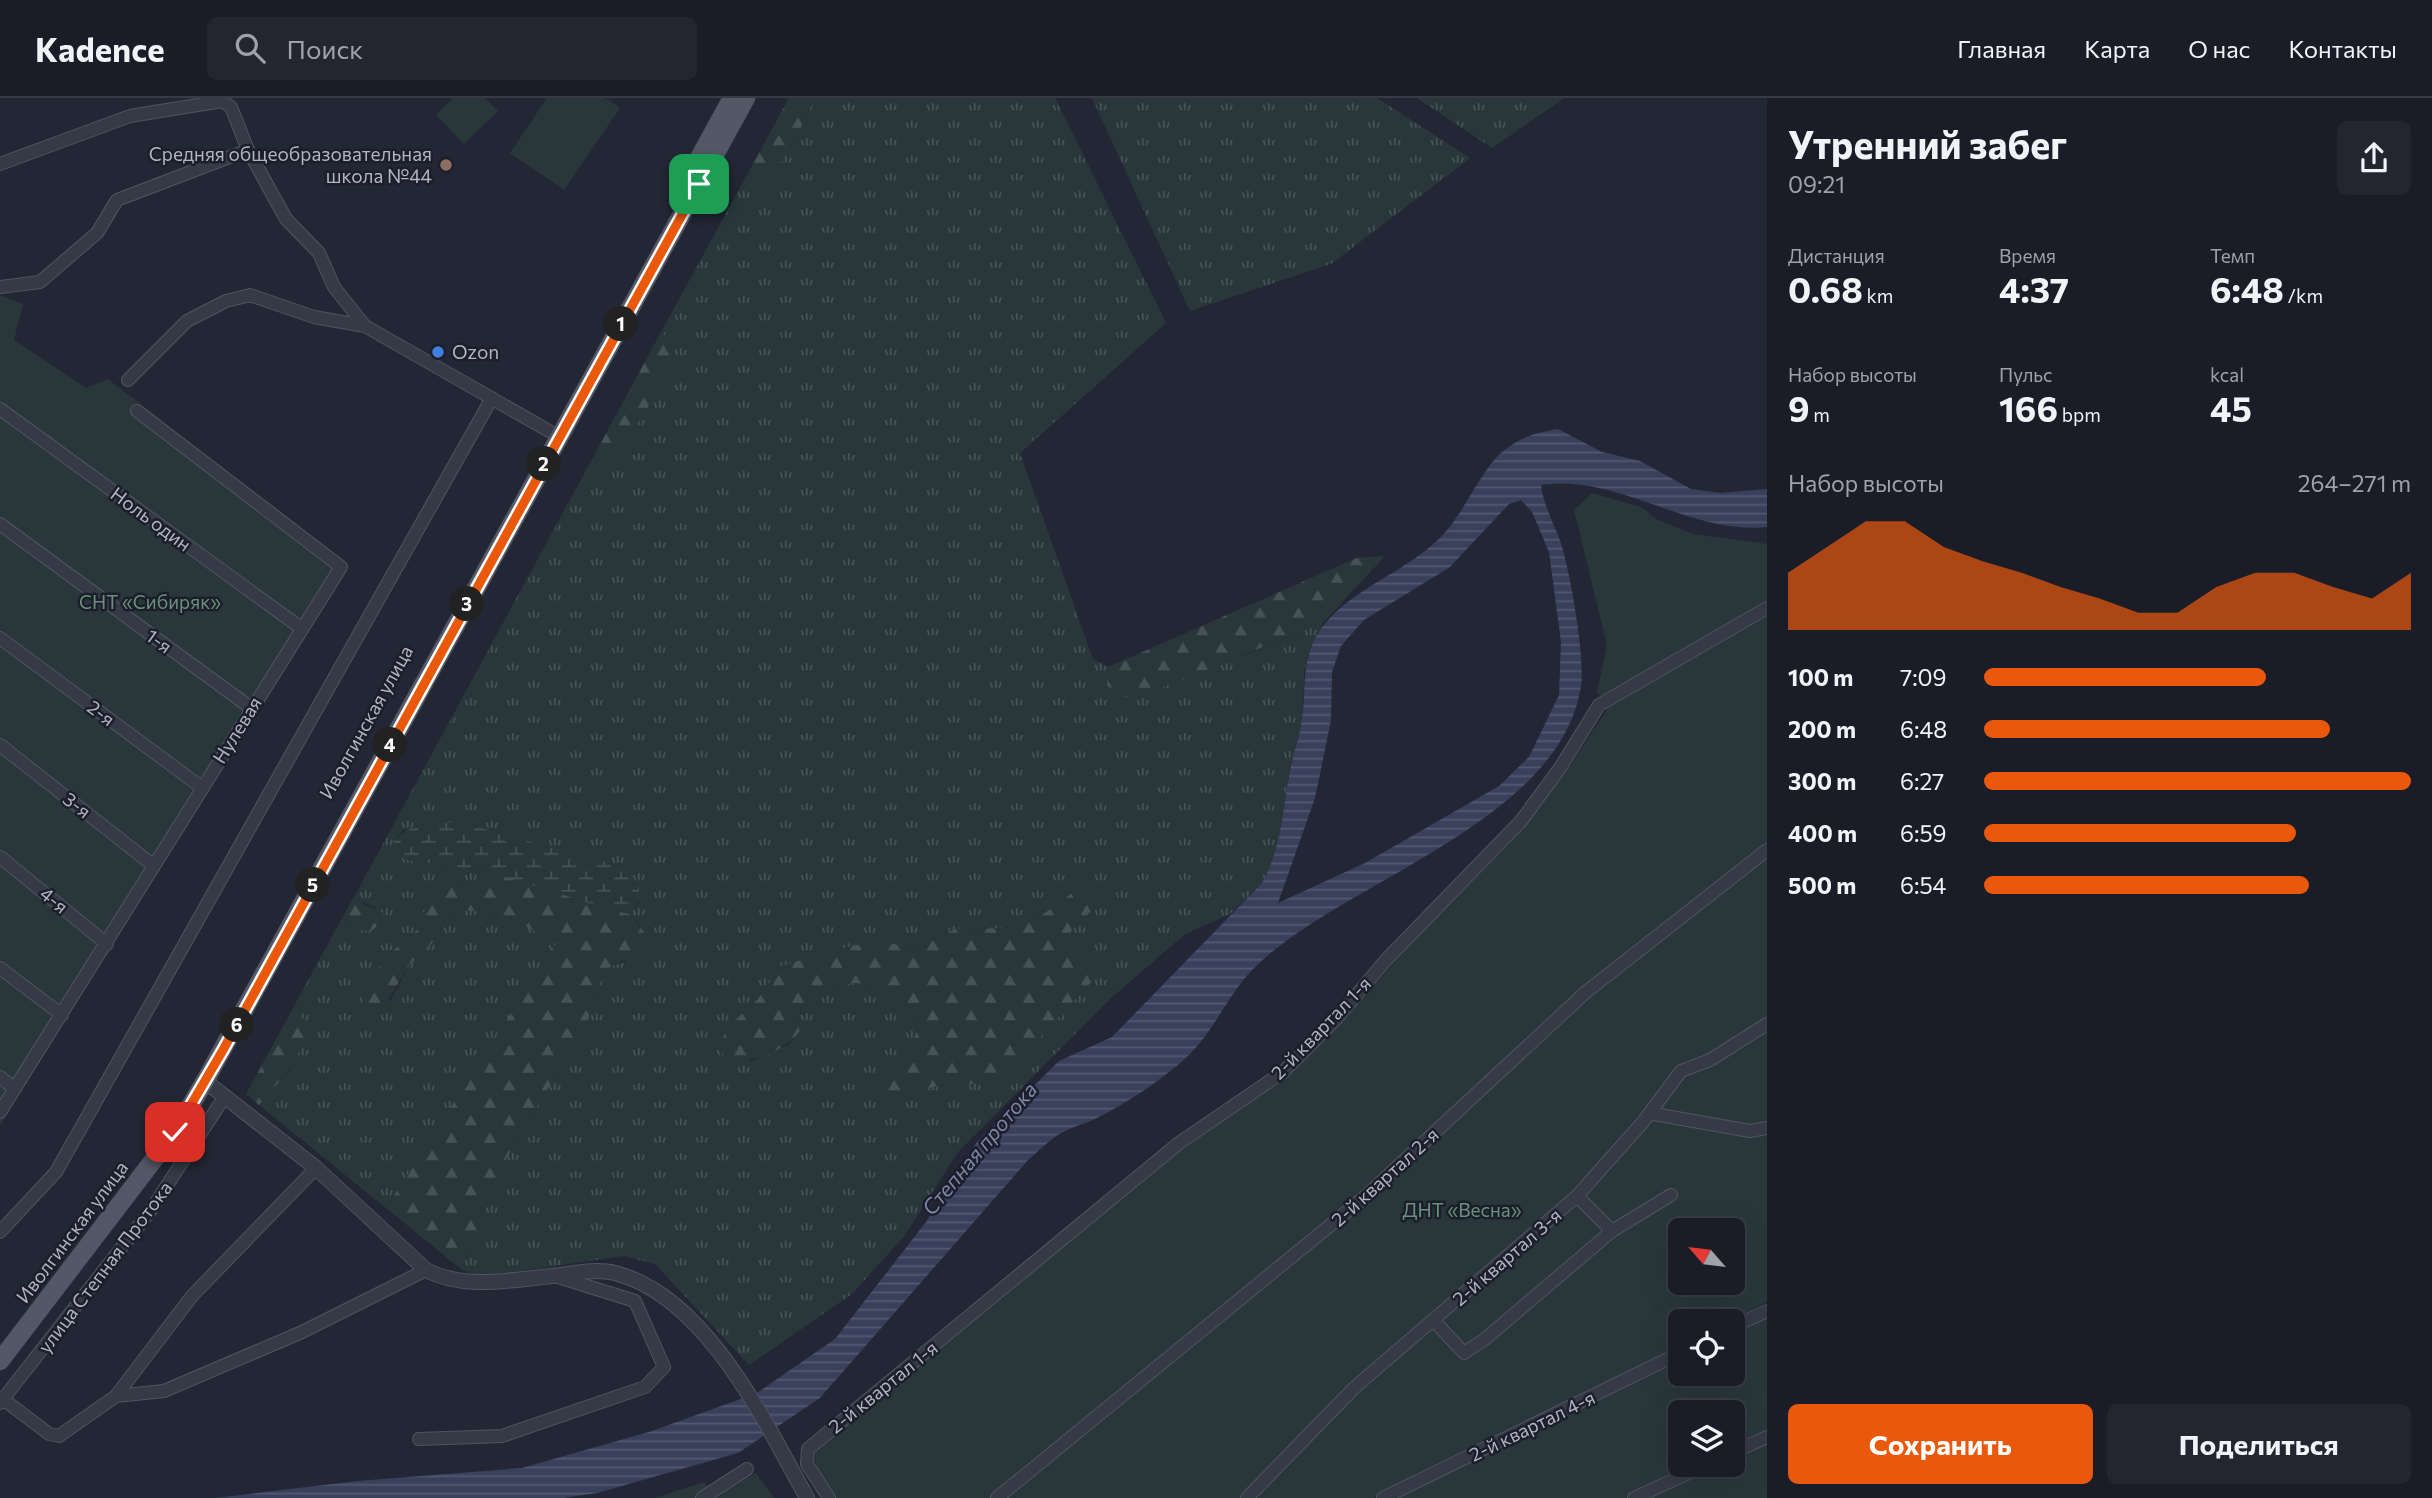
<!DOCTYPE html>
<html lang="ru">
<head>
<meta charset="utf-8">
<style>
  body { margin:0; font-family:Commissioner,sans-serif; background:#232630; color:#f1f3f6; height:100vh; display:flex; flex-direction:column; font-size:26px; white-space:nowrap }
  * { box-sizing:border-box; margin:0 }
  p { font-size:23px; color:#9fa2a8 }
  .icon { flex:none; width:38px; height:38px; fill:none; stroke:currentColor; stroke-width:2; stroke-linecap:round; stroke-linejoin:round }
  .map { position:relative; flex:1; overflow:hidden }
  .drawer { display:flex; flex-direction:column; background:#1a1d28; width:665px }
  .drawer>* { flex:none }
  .needle { width:46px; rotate:298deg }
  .buttons { position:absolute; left:1668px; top:1120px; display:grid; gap:14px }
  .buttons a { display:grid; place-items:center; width:77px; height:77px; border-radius:10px; background:#1a1d28; box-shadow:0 7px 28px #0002,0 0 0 2px #383b45; font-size:35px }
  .pin { position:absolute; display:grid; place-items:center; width:60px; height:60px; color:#fff; margin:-30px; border-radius:14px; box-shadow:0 4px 10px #0006 }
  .km { position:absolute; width:35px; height:35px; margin:-18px; border-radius:50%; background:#222; color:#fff; font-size:19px; line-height:35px; text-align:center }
  .round { display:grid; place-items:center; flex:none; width:74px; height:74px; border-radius:10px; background:#232630 }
  .head { display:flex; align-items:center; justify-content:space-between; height:119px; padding:0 21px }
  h1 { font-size:38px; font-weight:700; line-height:52px }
  .stats { display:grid; grid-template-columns:repeat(3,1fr); gap:10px; height:119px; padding:7px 21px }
  .stats div { display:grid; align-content:center }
  .stats b { font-size:35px; font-weight:700 }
  .stats small { font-size:19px; font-weight:400 }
  .stats p { font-size:19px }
  .chart { height:196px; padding:14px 21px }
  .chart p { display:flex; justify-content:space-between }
  .chart svg { width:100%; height:126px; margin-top:7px; fill:#ea580c; opacity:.7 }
  .cta { display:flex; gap:14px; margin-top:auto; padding:14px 21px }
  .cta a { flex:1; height:80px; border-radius:10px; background:#ea580c; color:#fff; font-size:28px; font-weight:700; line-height:80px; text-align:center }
  .cta a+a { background:#232630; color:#f1f3f6 }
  ul { padding:0 21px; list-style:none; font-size:23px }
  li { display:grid; grid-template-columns:112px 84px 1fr; align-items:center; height:52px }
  li i { height:18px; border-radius:9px; background:#ea580c }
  header { display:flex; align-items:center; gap:42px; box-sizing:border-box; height:98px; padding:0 35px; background:#1a1d28; border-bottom:2px solid #383b45 }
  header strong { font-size:33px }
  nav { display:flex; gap:38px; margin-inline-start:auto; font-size:24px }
  .search { width:490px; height:63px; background:#232630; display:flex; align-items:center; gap:18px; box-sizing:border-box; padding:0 24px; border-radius:10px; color:#9fa2a8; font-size:26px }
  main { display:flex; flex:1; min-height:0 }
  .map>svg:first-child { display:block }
  .grass { fill:url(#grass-tufts); fill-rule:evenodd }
  .forest { fill:url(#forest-firs) }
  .wetland { fill:url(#wetland-marsh) }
  .green { fill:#29373b; fill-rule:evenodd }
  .water { fill:url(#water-rules); fill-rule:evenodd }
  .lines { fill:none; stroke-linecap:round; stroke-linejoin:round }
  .minor-casing { stroke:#515461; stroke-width:14 }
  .tertiary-casing { stroke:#515461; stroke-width:16 }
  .primary-casing { stroke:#404350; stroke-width:19 }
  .minor { stroke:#363946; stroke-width:12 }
  .tertiary { stroke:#363946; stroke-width:14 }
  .primary { stroke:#545866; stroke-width:18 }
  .route-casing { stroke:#fff; stroke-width:14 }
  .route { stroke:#ea580c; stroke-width:9 }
  .education-dot { fill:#8d6e63; stroke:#1c1f2b; stroke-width:2.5 }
  .shop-dot { fill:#3f7fe0; stroke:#1c1f2b; stroke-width:2.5 }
  .labels { text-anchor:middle; stroke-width:5; stroke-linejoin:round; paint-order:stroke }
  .poi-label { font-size:19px; fill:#b1b4c3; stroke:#1c1f2b; text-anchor:end }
  .street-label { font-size:19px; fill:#b1b4c3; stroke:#1c1f2b }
  .park-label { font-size:19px; fill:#6b907c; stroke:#1c1f2b }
  .water-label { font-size:21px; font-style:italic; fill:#7c86a8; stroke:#1c1f2b }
</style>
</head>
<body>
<header>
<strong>Kadence</strong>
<div class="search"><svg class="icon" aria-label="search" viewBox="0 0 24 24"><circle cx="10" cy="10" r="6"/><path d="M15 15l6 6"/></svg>Поиск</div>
<nav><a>Главная</a><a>Карта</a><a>О нас</a><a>Контакты</a></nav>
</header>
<main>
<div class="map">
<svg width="1767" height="1400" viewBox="0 0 1767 1400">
  <defs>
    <pattern id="grass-tufts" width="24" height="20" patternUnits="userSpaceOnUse" patternTransform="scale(1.75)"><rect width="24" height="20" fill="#29373b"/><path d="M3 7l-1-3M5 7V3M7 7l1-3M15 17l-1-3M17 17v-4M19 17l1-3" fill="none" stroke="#465256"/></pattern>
    <pattern id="forest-firs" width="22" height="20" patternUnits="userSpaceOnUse" patternTransform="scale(1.75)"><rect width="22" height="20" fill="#29373b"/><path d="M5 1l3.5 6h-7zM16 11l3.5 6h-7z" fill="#465256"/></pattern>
    <pattern id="wetland-marsh" width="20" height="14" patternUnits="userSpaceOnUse" patternTransform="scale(1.75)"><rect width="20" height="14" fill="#29373b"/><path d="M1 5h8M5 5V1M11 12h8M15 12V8" fill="none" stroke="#465256"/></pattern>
    <pattern id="water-rules" width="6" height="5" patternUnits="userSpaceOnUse" patternTransform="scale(1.75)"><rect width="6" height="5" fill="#39405b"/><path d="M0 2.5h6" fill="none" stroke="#535971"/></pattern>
  </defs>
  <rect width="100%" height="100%" fill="#232735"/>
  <path class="grass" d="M 815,0 L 1055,0 L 1166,225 L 1020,355 L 1093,561 L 1108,569 L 1107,587 L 1243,558 L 1323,525 L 1310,551 L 1304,574 L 1303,620 L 1290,670 L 1275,762 L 1262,785 L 1230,816 L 1185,836 L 1110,901 L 958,1054 L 905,1137 L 852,1196 L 749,1267 L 655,1166 L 624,1158 L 480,1179 L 461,1171 L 473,1145 L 491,1087 L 548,990 L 585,938 L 594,895 L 611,868 L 625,864 L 640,828 L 630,816 L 639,804 L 424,726 L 402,733 L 391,747 L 408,762 L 491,774 L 469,786 L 444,789 L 429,802 L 417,832 L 384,861 L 390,904 L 410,866 L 428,852 L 449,816 C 489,804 523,827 557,845 L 386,1110 L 259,1007 L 290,972 L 305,922 L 292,912 L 342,820 L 357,832 L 376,809 L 353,801 L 590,365 L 606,365 L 670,239 L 660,236 L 747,77 L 758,87 L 768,85 L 795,42 ZM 1078,790 L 1098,806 L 1070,833 L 1069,850 L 1087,863 L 997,986 L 946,986 L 901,997 L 890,966 L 913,948 L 919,922 L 899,898 L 857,885 L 812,891 L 799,914 L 800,933 L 788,947 L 751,963 L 728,929 L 758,901 L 780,869 L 884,842 L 913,853 L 955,831 L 1018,830 L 1053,810 Z
    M 1092,0 L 1377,0 L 1470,60 L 1331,166 L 1190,213 Z
    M 1417,0 L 1564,0 L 1492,50 Z"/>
  <path class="forest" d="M 789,0 L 815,0 L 795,42 L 768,85 L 758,88 L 747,77 Z
    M 660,236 L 670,239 L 675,249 C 662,291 637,332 606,365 L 590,365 Z
    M 1385,458 L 1323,525 L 1136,600 L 1117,598 L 1107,587 L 1108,569 L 1357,460 Z
    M 491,774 L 630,816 L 649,841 L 642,855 L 611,868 L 594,895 L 585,938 L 548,990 L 491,1087 L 473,1145 L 461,1171 L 386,1110 L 556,845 C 523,827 489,804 449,816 L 428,852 L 410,866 L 377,920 L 369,923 L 362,919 L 359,911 L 383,861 L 417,832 L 429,802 L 444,789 L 469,786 Z
    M 1089,788 L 1099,793 L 1098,806 L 1071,833 L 1069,849 L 1087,863 L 1094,881 L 997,986 L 946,986 L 901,997 L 885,993 L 878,981 L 890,966 L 913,948 L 919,922 L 899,898 L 857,885 L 812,891 L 799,914 L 800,933 C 780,956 757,964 727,961 L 718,950 L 728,929 L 758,901 L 780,869 L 827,853 L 884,842 L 913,853 L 955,831 L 1018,830 L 1053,810 L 1078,790 Z
    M 353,801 L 384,815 L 381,825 L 371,833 L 357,832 L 342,820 Z
    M 292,912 L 305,922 C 305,961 283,979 259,1007 L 246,996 Z"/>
  <path class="wetland" d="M 458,724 L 622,769 C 641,784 645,796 630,816 L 614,813 L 491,774 L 408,762 L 392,756 L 391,747 C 409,723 430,726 458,724 Z"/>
  <path class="green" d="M 453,0 L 485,0 L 498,13 L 464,46 L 436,17 Z
    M 547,0 L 605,0 L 620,10 L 564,92 L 510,55 Z
    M 0,197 L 23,206 L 14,242 L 86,290 L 108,281 L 348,466 L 0,1028 Z
    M 1592,395 L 1641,409 L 1658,422 L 1693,436 L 1767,446 L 1767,1204 L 1729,1223 L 1680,1223 L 1680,1248 L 1374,1400 L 836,1400 C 826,1386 810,1369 817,1351 L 1183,1049 L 1279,985 L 1338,929 L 1409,848 L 1510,745 L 1565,676 L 1610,607 L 1597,594 L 1607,547 L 1574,412 ZM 1680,1132 L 1732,1132 L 1732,1185 L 1680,1185 Z
    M 1767,1220 L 1767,1400 L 1395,1400 L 1680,1262 L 1680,1276 L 1732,1276 L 1733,1237 ZM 1680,1314 L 1732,1314 L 1732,1367 L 1680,1367 Z
    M 756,1375 L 774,1400 L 655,1400 L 704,1384 L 714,1398 Z"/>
  <path class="water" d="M 1558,331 L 1602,354 L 1640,363 L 1691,391 L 1720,395 L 1767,391 L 1767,429 C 1689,437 1618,375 1541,387 C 1544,411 1557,430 1563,452 C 1571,482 1585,558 1581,588 C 1560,724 1348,781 1257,867 C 1228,894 1212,940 1179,966 C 1154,987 1125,1006 1095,1021 C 1084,1026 1072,1029 1061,1035 C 1049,1042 1039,1053 1028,1062 L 820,1300 L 738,1355 L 597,1395 L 563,1400 L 215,1400 L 358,1383 L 522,1370 L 652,1333 L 757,1295 L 835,1241 L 926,1124 L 977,1044 L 1059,963 L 1112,939 L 1262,785 C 1282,750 1282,712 1290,673 C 1293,655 1300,638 1302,621 C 1306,598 1302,576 1310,553 C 1327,499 1399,480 1439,441 C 1462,419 1481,372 1501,355 C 1519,339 1535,335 1558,331 ZM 1521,402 L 1532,414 L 1549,454 L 1561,544 L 1559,597 L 1529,659 L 1499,688 L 1365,765 L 1278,805 L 1315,700 L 1331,622 L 1332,574 L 1341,548 L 1364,522 L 1450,469 L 1509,406 Z"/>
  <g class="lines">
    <defs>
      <path id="minor" d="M 0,66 L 130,18 L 222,3 L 231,9 L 248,52 L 286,121 L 319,155 L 334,189 L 365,228 L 549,333
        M 0,189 L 40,184 L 97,135 L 117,102 L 248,52
        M 128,282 L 187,223 L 226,203 L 250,197 L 314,219 L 365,228
        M 0,311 L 301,530
        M 0,426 L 251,610
        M 0,540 L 201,689
        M 0,647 L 154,768
        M 0,759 L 107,846
        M 0,870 L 62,917
        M 0,979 L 15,991
        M 0,1014 L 341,469 L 137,313
        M 1654,1016 L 1750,1033 L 1767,1030
        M 1577,1098 L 1612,1133
        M 0,1134 L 56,1074 L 492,300
        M 1435,1224 L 1464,1255 L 1485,1241 L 1612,1133 L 1671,1097
        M 1732,1229 L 1767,1213
        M 116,1298 L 192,1198 L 316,1070
        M 3,1301 L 49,1336 L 59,1338 L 116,1298 L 164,1293 L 302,1234 L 426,1172
        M 0,1305 L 151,1112 L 225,998
        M 419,1341 L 502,1338 L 645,1289 L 664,1269 L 635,1203 L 555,1178
        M 1732,1355 L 1767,1339
        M 702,1400 L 747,1371
        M 829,1400 L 807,1366 L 808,1351 L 1179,1045 L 1283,974 L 1336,921 L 1386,862 L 1521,723 L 1560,670 L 1599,607 L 1767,510
        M 997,1400 L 1366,1098 L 1586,894 L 1767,752
        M 1247,1400 L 1354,1290 L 1577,1098 L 1643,1024 L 1681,973 L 1710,962 L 1767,926
        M 1383,1400 L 1680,1255
        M 1634,1400 L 1706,1367"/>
      <path id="tertiary" d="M 205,983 L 316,1070 L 426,1172 C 464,1192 510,1182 552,1178 C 571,1176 596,1170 615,1175 C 706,1198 765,1324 807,1400"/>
      <path id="primary" d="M 681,93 L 732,0
        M 0,1263 L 175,1034 L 205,983 L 746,0"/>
    </defs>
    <use href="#minor" class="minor-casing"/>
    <use href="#tertiary" class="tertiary-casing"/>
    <use href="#primary" class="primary-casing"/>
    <use href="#minor" class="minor"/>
    <use href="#tertiary" class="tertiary"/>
    <use href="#primary" class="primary"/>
  </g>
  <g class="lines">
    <defs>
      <path id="route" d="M 175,1034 L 223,952 L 699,86"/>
    </defs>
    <use href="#route" class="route-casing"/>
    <use href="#route" class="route"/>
  </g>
  <circle class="education-dot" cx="446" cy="67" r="7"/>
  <circle class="shop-dot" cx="438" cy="254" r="7"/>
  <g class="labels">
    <g class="poi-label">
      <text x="432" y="63">Средняя общеобразовательная<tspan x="432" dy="22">школа №44</tspan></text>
      <text x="452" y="261" text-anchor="start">Ozon</text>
    </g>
    <g class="street-label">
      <text transform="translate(151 421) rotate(36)" y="7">Ноль один</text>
      <text transform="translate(159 543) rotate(36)" y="7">1-я</text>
      <text transform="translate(101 615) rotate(37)" y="7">2-я</text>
      <text transform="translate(366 624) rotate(-61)" y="7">Иволгинская улица</text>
      <text transform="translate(237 632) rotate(-58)" y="7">Нулевая</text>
      <text transform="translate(77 707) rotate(38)" y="7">3-я</text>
      <text transform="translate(54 802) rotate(39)" y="7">4-я</text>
      <text transform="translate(1321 930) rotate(-46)" y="7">2-й квартал 1-я</text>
      <text transform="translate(1385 1079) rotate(-42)" y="7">2-й квартал 2-я</text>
      <text transform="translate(72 1134) rotate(-53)" y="7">Иволгинская улица</text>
      <text transform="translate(1507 1159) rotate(-41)" y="7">2-й квартал 3-я</text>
      <text transform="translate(105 1169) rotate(-53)" y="7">улица Степная Протока</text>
      <text transform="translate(883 1289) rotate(-39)" y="7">2-й квартал 1-я</text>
      <text transform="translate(1532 1328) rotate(-26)" y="7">2-й квартал 4-я</text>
    </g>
    <g class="park-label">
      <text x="150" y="511">СНТ «Сибиряк»</text>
      <text x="1462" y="1119">ДНТ «Весна»</text>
    </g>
    <g class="water-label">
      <text transform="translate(980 1051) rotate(-50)" y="7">Степная протока</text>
    </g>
  </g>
</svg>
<div class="buttons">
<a><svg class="needle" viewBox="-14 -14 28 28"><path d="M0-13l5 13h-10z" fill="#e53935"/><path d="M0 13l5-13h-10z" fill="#9fa2a8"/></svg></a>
<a><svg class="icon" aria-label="locate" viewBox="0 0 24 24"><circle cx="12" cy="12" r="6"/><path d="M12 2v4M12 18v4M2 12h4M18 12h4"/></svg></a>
<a><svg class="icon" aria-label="layers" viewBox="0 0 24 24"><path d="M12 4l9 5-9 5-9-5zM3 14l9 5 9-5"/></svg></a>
</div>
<div class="pin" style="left:699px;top:86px;background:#1e9e55"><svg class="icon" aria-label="arrive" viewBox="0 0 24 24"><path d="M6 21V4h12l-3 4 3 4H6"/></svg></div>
<div class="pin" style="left:175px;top:1034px;background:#d93025"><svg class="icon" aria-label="check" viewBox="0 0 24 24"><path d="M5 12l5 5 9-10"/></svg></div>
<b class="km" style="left:621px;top:226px">1</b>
<b class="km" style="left:544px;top:366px">2</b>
<b class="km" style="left:467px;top:506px">3</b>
<b class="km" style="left:390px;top:647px">4</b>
<b class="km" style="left:313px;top:787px">5</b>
<b class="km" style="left:237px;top:927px">6</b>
</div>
<section class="drawer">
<div class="head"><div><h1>Утренний забег</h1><p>09:21</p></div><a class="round"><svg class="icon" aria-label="share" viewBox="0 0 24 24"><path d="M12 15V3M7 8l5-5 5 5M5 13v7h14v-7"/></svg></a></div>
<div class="stats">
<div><p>Дистанция</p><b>0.68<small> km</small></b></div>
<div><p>Время</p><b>4:37</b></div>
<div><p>Темп</p><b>6:48<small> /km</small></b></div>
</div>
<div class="stats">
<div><p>Набор высоты</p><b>9<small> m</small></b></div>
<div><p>Пульс</p><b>166<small> bpm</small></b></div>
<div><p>kcal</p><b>45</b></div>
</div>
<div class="chart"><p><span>Набор высоты</span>264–271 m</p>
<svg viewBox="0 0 160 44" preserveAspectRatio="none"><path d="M0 44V24L10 15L20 6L30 6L40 15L50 20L60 24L70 29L80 33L90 38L100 38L110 29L120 24L130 24L140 29L150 33L160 24V44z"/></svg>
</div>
<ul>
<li><b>100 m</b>7:09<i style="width:66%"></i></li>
<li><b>200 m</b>6:48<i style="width:81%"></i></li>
<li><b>300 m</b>6:27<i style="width:100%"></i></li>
<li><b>400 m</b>6:59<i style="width:73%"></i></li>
<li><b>500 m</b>6:54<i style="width:76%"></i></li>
</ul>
<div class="cta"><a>Сохранить</a><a>Поделиться</a></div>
</section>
</main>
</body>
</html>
